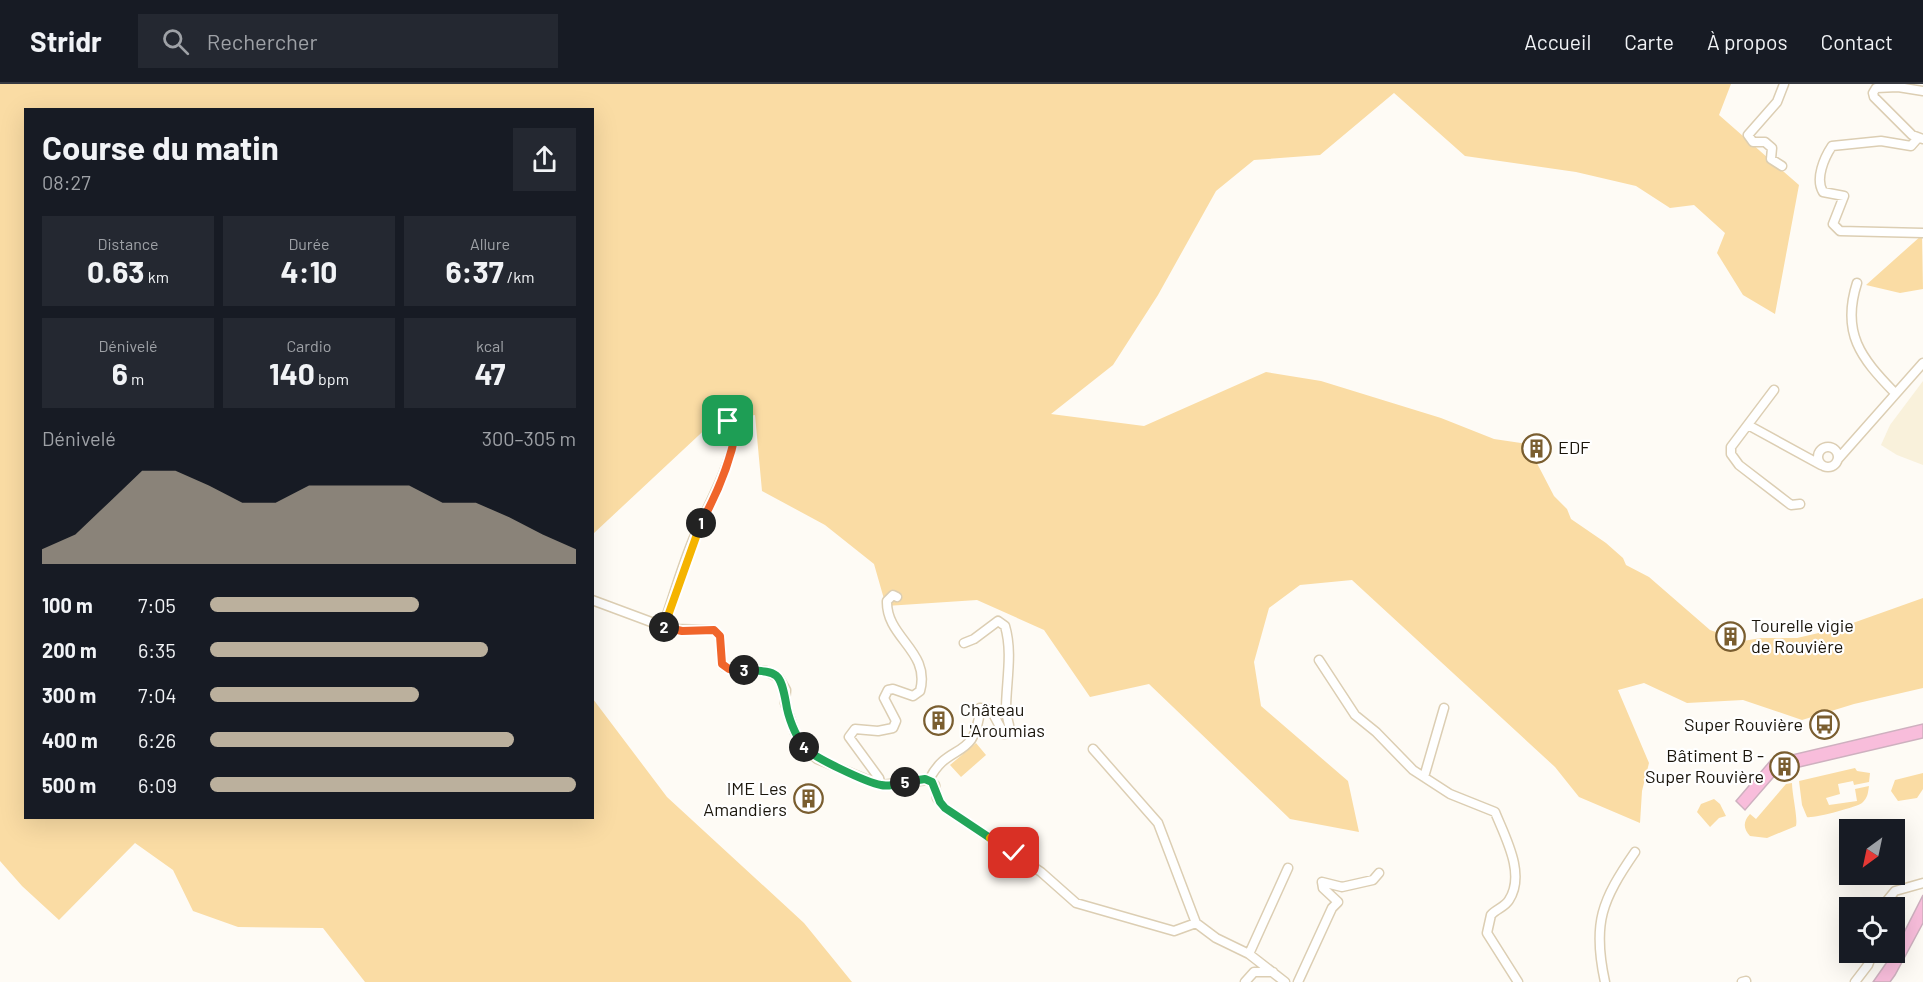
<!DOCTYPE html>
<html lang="fr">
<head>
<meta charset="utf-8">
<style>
  body { margin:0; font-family:Barlow,sans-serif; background:#242831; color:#f1f3f6; height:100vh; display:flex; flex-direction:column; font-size:22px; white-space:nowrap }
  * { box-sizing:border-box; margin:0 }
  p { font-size:20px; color:#9ea1a6 }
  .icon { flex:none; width:33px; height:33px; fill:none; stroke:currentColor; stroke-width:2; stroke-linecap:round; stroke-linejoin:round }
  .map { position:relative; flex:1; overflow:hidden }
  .side { position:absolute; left:24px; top:24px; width:570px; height:711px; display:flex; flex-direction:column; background:#171b24; border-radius:0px; box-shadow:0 6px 24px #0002 }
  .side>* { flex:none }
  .needle { width:39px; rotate:213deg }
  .fabs { position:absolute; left:1839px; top:735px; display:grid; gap:12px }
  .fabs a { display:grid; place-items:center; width:66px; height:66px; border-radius:0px; background:#171b24; box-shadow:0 6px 24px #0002; font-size:30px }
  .pin { position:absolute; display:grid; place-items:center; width:51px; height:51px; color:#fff; margin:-26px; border-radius:12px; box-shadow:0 3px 9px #0006 }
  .km { position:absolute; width:30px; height:30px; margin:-15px; border-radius:50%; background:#222; color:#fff; font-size:16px; line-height:30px; text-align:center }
  .round { display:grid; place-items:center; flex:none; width:63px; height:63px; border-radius:0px; background:#242831 }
  .overview { display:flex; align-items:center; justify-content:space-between; height:102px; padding:0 18px }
  h1 { font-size:33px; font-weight:700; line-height:45px }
  .stats { display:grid; grid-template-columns:repeat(3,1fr); gap:9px; height:102px; padding:6px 18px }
  .stats div { display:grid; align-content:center; border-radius:0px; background:#242831; text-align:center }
  .stats b { font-size:30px; font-weight:700 }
  .stats small { font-size:16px; font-weight:400 }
  .stats p { font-size:16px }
  .chart { height:168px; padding:12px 18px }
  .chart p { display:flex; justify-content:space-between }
  .chart svg { width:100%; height:108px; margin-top:6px; fill:#bbb09d; opacity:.7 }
  ul { padding:0 18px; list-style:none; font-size:20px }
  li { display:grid; grid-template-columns:96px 72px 1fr; align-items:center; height:45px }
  li i { height:15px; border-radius:8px; background:#bbb09d }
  header { display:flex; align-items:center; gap:36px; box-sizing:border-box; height:84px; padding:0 30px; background:#171b24; border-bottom:2px solid #363941 }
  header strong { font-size:28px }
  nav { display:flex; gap:33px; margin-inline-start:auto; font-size:21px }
  .search { width:420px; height:54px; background:#242831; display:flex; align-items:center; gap:15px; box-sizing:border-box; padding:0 21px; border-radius:0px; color:#9ea1a6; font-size:22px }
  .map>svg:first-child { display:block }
  .medical { fill:#f9f1db }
  .green { fill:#fadca4 }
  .building { fill:#f8bddb; stroke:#ceb0bf; stroke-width:1.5 }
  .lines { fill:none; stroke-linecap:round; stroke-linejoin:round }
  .minor-casing { stroke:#dcceb3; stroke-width:11 }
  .minor { stroke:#fff; stroke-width:8 }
  .split-1-casing { stroke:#fff; stroke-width:12 }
  .split-2-casing { stroke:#fff; stroke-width:12 }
  .split-3-casing { stroke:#fff; stroke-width:12 }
  .split-4-casing { stroke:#fff; stroke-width:12 }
  .split-5-casing { stroke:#fff; stroke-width:12 }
  .split-6-casing { stroke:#fff; stroke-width:12 }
  .split-7-casing { stroke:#fff; stroke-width:12 }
  .split-1 { stroke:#f0652b; stroke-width:8 }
  .split-2 { stroke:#f5b400; stroke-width:8 }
  .split-3 { stroke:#f0652b; stroke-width:8 }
  .split-4 { stroke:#22a559; stroke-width:8 }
  .split-5 { stroke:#22a559; stroke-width:8 }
  .split-6 { stroke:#22a559; stroke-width:8 }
  .split-7 { stroke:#f5b400; stroke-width:8 }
  .labels { text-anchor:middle; stroke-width:4.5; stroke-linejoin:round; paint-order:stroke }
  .poi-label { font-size:18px; fill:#1a150b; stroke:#fff; text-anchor:start }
</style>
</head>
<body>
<header>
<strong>Stridr</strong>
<div class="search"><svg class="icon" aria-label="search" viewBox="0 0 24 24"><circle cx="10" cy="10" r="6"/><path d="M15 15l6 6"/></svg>Rechercher</div>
<nav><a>Accueil</a><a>Carte</a><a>À propos</a><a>Contact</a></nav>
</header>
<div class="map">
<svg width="1923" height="898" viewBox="0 0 1923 898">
  <rect width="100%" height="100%" fill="#fefbf5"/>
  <path class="medical" d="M 1923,297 L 1923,381 L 1897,371 L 1881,361 L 1890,341 Z"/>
  <path class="green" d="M 0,0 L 1731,0 L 1719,31 L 1799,101 L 1775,230 L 1743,211 L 1717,169 L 1725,149 L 1694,121 L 1670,124 L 1636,102 L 1576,88 L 1465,72 L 1394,9 L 1320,71 L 1254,76 L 1216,107 L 1158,211 L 1113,281 L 1051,330 L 1144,342 L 1266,288 L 1321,297 L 1441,334 L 1494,355 L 1527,360 L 1554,412 L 1567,425 L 1571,435 L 1606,459 L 1623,474 L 1626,481 L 1649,493 L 1710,546 L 1743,557 L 1761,554 L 1797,554 L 1836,545 L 1923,514 L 1923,604 L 1854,620 L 1802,636 L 1743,616 L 1687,619 L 1644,599 L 1618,606 L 1649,679 L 1642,707 L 1640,739 L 1579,713 L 1555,683 L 1352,496 L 1300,501 L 1269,524 L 1254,578 L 1261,622 L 1348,697 L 1359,748 L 1290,735 L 1149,600 L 1090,613 L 1044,546 L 977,516 L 886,522 L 874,480 L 825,441 L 762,407 L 755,331 L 713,338 L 593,450 L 592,26 L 26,26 L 26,734 L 592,734 L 593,615 L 667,713 L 804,839 L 852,898 L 365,898 L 323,844 L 238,843 L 193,827 L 173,786 L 135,759 L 59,836 L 22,802 L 0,777 Z
    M 1922,151 L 1923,205 L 1900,209 L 1866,201 Z
    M 976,659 L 986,671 L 961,693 L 950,681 Z
    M 1855,684 L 1857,687 L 1870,689 L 1869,698 L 1854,701 L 1853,697 L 1838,700 L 1840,710 L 1826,714 L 1829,721 L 1857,717 L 1855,705 L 1869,702 C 1868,708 1868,714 1862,719 C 1857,723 1812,735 1807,733 L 1802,721 L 1799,697 Z
    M 1923,689 L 1923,705 L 1917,714 L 1898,717 L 1891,707 L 1895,696 Z
    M 1792,699 C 1792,710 1798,734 1796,742 L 1767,754 L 1750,752 C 1743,745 1743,737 1750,730 L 1756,735 L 1786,700 Z
    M 1714,715 L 1720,720 L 1726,732 L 1719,734 L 1710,743 L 1697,728 L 1701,720 Z"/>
  <path class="building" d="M 934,624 L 951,635 L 943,646 L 927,635 Z
    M 1923,640 L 1923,654 L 1778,688 L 1745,726 L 1736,717 L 1771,676 Z
    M 805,702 L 820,709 L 811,728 L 796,720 Z
    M 1923,811 L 1923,839 L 1895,891 L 1890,898 L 1873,898 L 1894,868 Z"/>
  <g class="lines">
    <defs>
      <path id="minor" d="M 1918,54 L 1911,62 L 1881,57 L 1832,62 C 1824,74 1815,95 1823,108 L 1844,112 L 1833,140 L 1840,147 L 1923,149
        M 1923,55 L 1912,51 L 1874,13 L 1873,9 L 1876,4 L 1898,3 L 1923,7
        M 1782,82 L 1771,75 L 1772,64 L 1765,58 L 1753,58 L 1748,51 L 1777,18 L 1784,0
        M 1857,199 C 1841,249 1861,274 1894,308
        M 1774,306 L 1731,363 L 1731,370 L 1739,381 L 1791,421 L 1800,420
        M 1748,341 L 1821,381
        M1818 373a10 10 0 1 1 20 0a10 10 0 1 1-20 0Z
        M 1838,375 L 1923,279
        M 592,516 L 670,545 L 714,546 L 720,552 L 722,580 L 725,583 L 766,587 L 779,594 L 786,606 L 785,619 L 795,649 L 806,665 L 817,675 L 880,701 L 929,696 L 935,701 L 937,714 L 945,724 L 1041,788 L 1076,819 L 1174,847 L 1196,839 L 1216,854 L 1249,870 L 1285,898
        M 663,542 C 675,509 684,474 699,442 C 714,411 730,381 736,347 L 728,337 L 720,340
        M 1319,576 L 1355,631 L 1376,648 L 1413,686 L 1450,710 L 1495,728 C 1505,753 1526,790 1509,816 C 1505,823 1496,825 1491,831 L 1487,849 L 1518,898
        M 1093,665 L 1158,739 L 1196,839
        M 1424,693 L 1444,624
        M 929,696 C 948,657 976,678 980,624 L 991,626 L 1004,650 L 1009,649 C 1011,640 1006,635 1006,626 C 1006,598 1013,569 1005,542 L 998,537 L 974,555 L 964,559
        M 881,701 L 879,694 L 849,653 L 855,645 L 878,647 L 893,644 L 896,637 L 884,614 L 888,606 L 893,605 L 913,612 L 920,607 C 931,567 886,554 887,517 L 893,511 L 897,513
        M 1881,824 L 1895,807 L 1923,799
        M 1249,870 L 1288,784
        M 1245,898 L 1254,888 L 1273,888
        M 1298,898 L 1332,824 L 1338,818 L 1323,804 L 1322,798 L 1342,803 L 1373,796 L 1379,789
        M 1605,898 C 1592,839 1602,816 1635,768
        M 1742,898 L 1746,897
        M 1855,898 L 1868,881 L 1873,868"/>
    </defs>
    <use href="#minor" class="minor-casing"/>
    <use href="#minor" class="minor"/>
  </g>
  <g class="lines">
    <defs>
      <path id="split-1" d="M 701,439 C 717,410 730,379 736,347 L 728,337"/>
      <path id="split-2" d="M 664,543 L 701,439"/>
      <path id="split-3" d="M 664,543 L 682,547 L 714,546 L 720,552 L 722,580 L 729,585 L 744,586"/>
      <path id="split-4" d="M 744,586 C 777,588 780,586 786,619 C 788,633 795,651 804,663"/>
      <path id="split-5" d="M 804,663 C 812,673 868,699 881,701 C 889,703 897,700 905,698"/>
      <path id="split-6" d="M 905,698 L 925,695 L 932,698 L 940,718 L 945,724 L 990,754"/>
      <path id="split-7" d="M 990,754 L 1014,769"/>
    </defs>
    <use href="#split-1" class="split-1-casing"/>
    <use href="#split-2" class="split-2-casing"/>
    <use href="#split-3" class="split-3-casing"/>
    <use href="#split-4" class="split-4-casing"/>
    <use href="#split-5" class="split-5-casing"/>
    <use href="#split-6" class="split-6-casing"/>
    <use href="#split-7" class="split-7-casing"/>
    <use href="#split-1" class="split-1"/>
    <use href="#split-2" class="split-2"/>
    <use href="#split-3" class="split-3"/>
    <use href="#split-4" class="split-4"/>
    <use href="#split-5" class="split-5"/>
    <use href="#split-6" class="split-6"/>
    <use href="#split-7" class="split-7"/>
  </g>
  <defs>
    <symbol id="building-ring" viewBox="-11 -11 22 22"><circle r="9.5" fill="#fff" stroke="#7a5e30" stroke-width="1.5"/><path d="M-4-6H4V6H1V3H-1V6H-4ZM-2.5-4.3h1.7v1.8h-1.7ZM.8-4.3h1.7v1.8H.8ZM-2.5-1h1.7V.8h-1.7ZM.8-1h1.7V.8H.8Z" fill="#7a5e30"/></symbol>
    <symbol id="bus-ring" viewBox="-11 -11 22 22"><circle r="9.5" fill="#fff" stroke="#7a5e30" stroke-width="1.5"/><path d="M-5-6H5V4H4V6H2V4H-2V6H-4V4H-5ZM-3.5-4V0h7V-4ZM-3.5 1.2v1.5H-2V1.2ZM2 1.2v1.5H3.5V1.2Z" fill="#7a5e30"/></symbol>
  </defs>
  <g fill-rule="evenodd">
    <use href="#building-ring" x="1520" y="348" width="33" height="33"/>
    <use href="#building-ring" x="1714" y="536" width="33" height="33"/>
    <use href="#building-ring" x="922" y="620" width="33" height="33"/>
    <use href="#bus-ring" x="1808" y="624" width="33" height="33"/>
    <use href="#building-ring" x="1768" y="666" width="33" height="33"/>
    <use href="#building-ring" x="792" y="698" width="33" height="33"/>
  </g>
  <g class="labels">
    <g class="poi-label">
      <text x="1558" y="370">EDF</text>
      <text x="1751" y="548">Tourelle vigie<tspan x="1751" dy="21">de Rouvière</tspan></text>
      <text x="960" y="632">Château<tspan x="960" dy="21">L'Aroumias</tspan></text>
      <text x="1803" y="647" text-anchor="end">Super Rouvière</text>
      <text x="1764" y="678" text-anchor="end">Bâtiment B -<tspan x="1764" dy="21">Super Rouvière</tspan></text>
      <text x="787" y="711" text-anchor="end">IME Les<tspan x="787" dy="21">Amandiers</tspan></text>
    </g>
  </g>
</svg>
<div class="fabs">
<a><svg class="needle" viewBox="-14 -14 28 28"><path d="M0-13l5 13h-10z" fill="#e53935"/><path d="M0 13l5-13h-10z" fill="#9ea1a6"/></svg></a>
<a><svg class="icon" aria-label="locate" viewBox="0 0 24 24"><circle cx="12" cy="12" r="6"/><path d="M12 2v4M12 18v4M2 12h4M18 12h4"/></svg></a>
</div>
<div class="pin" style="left:728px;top:337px;background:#1e9e55"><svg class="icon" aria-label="arrive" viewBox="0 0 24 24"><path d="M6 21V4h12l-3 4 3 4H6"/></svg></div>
<div class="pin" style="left:1014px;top:769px;background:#d93025"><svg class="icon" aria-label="check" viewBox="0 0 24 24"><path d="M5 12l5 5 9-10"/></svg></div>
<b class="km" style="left:701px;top:439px">1</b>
<b class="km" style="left:664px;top:543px">2</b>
<b class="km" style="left:744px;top:586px">3</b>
<b class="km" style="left:804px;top:663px">4</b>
<b class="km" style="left:905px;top:698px">5</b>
<section class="side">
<div class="overview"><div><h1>Course du matin</h1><p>08:27</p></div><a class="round"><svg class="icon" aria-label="share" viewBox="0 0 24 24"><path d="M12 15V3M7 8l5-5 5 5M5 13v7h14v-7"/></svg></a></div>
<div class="stats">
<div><p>Distance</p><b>0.63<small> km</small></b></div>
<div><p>Durée</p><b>4:10</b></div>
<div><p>Allure</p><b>6:37<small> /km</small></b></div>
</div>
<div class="stats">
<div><p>Dénivelé</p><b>6<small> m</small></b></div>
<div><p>Cardio</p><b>140<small> bpm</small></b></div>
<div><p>kcal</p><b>47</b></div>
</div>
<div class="chart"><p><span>Dénivelé</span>300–305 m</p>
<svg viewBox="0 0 160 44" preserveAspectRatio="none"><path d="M0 44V38L10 32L20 19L30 6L40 6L50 12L60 19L70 19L80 12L90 12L100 12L110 12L120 19L130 19L140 25L150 32L160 38V44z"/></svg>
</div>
<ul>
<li><b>100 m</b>7:05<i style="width:57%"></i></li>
<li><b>200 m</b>6:35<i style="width:76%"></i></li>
<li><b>300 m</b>7:04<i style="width:57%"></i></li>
<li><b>400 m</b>6:26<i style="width:83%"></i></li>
<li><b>500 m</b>6:09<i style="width:100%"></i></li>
</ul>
</section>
</div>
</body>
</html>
